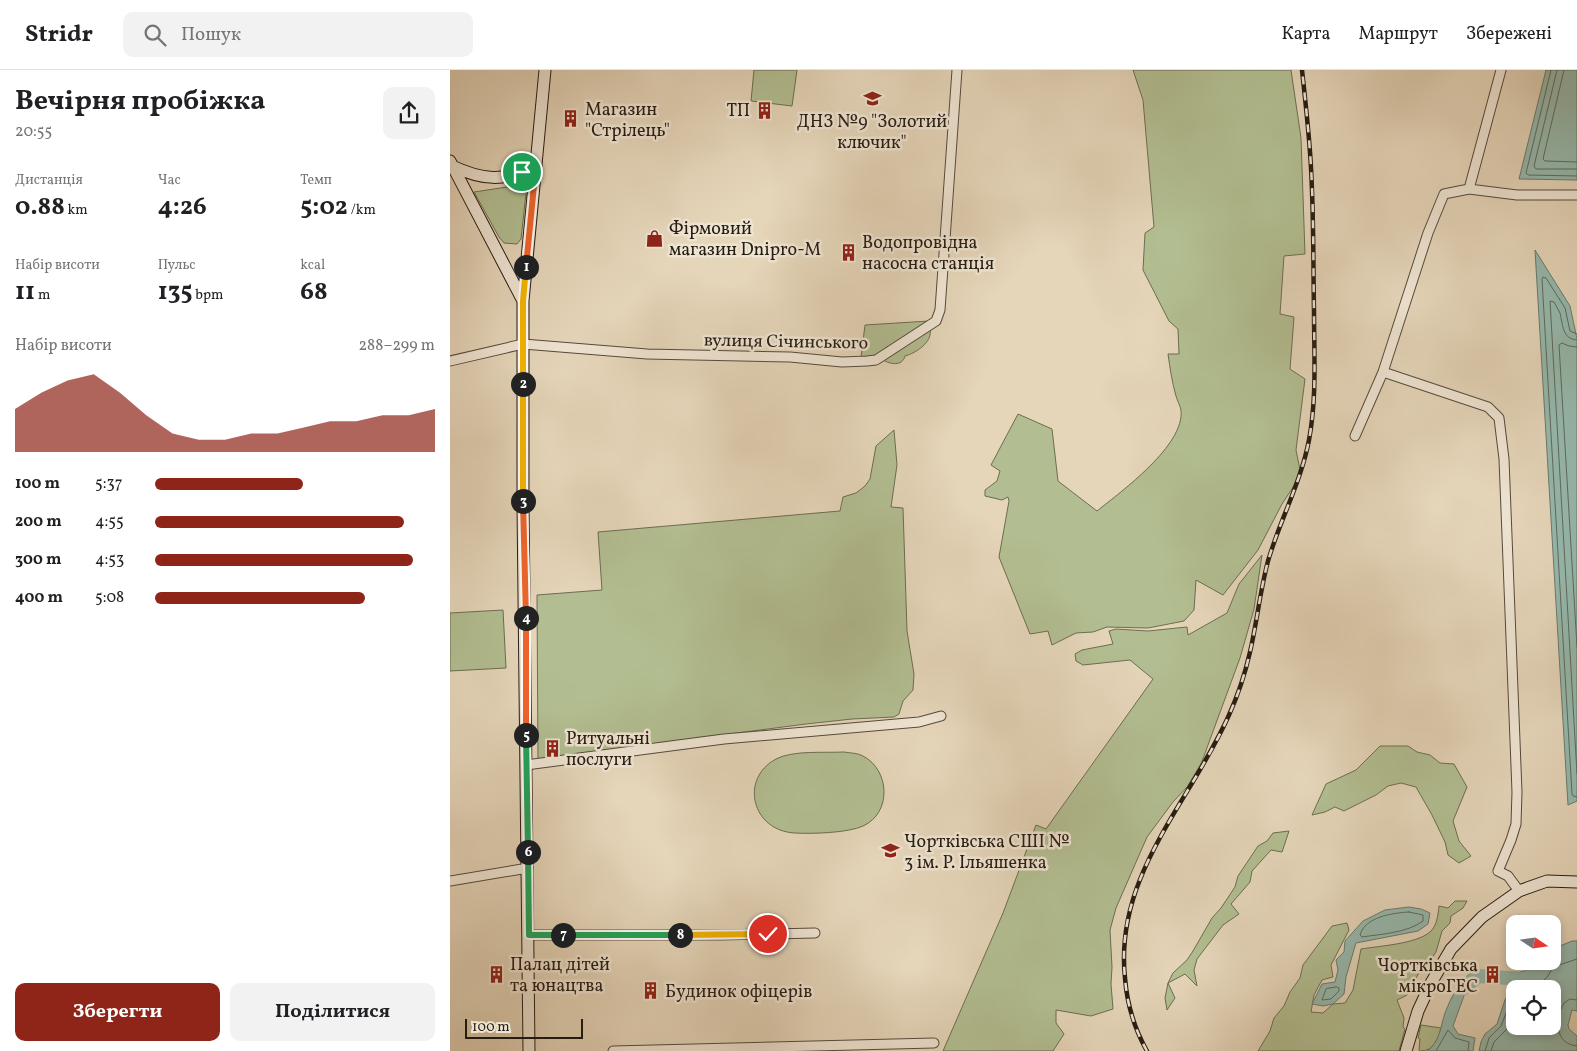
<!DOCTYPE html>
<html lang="uk">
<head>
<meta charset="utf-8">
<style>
  body { margin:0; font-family:Vollkorn,serif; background:#f2f2f2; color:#202124; height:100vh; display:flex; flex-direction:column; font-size:19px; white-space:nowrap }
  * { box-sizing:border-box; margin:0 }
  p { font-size:16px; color:#757577 }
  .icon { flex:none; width:28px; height:28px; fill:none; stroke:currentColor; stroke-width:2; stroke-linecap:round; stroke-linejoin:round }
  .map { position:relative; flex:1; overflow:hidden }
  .sheet { display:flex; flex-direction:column; background:#fff; width:450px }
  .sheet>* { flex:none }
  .needle { width:32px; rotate:103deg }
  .fabs { position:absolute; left:1056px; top:845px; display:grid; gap:10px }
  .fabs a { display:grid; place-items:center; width:55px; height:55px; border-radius:10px; background:#fff; box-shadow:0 2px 8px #0003; font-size:25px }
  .scale { position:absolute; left:15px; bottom:12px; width:118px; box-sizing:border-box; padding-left:5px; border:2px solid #271c12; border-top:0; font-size:14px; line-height:18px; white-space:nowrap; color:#271c12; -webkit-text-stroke:4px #eee4d2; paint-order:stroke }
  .pin { position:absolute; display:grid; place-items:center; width:42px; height:42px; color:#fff; margin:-21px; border:2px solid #fff; border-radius:50%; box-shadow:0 1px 5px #0007 }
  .km { position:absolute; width:25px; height:25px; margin:-12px; border-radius:50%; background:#222; color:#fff; font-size:14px; line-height:25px; text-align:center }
  .round { display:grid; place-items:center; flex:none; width:52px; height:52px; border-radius:10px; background:#f2f2f2 }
  .headline { display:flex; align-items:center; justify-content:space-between; height:85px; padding:0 15px }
  h1 { font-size:28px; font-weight:700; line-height:38px }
  .stats { display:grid; grid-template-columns:repeat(3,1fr); gap:8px; height:85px; padding:5px 15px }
  .stats div { display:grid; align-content:center }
  .stats b { font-size:25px; font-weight:700 }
  .stats small { font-size:14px; font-weight:400 }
  .stats p { font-size:14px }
  .chart { height:140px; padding:10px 15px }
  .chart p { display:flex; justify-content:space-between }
  .chart svg { width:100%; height:90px; margin-top:5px; fill:#8f2418; opacity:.7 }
  .action { display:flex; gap:10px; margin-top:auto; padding:10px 15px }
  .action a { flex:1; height:58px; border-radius:10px; background:#8f2418; color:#fff; font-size:20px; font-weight:700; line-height:58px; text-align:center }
  .action a+a { background:#f2f2f2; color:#202124 }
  ul { padding:0 15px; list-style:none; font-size:16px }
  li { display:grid; grid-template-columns:80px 60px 1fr; align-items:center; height:38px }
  li i { height:12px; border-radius:6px; background:#8f2418 }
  header { display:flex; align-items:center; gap:30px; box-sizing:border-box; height:70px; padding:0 25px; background:#fff; border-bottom:1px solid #e0e0e0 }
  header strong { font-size:24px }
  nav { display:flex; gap:28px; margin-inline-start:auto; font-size:18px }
  .search { width:350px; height:45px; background:#f2f2f2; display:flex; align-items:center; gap:12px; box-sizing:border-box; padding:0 18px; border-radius:10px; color:#757577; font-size:19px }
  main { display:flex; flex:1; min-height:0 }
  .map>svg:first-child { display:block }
  .green { fill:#b2be91; stroke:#6c6d52 }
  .water { fill:#96b9ad; stroke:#6a7a6f; fill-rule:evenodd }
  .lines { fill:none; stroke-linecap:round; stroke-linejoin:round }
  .shore { stroke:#5e6a60; stroke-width:1 }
  .river { stroke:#96b9ad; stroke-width:14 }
  .street-casing { stroke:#564a3c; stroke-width:11 }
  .secondary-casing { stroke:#271c12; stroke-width:13 }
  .street { stroke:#eee4d2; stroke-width:9 }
  .secondary { stroke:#eee4d2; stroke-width:11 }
  .rail-casing { stroke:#271c12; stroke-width:4.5 }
  .rail { stroke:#eee4d2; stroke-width:2.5; stroke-dasharray:8; stroke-linecap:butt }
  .split-1-casing { stroke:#fff; stroke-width:10 }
  .split-2-casing { stroke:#fff; stroke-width:10 }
  .split-3-casing { stroke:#fff; stroke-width:10 }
  .split-4-casing { stroke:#fff; stroke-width:10 }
  .split-5-casing { stroke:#fff; stroke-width:10 }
  .split-6-casing { stroke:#fff; stroke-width:10 }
  .split-7-casing { stroke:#fff; stroke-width:10 }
  .split-8-casing { stroke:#fff; stroke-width:10 }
  .split-9-casing { stroke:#fff; stroke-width:10 }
  .split-1 { stroke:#f0652b; stroke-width:6 }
  .split-2 { stroke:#f5b400; stroke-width:6 }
  .split-3 { stroke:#f5b400; stroke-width:6 }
  .split-4 { stroke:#f0652b; stroke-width:6 }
  .split-5 { stroke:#f0652b; stroke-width:6 }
  .split-6 { stroke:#22a559; stroke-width:6 }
  .split-7 { stroke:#22a559; stroke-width:6 }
  .split-8 { stroke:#22a559; stroke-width:6 }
  .split-9 { stroke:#f5b400; stroke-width:6 }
  .labels { text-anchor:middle; stroke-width:5; stroke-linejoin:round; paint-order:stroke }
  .poi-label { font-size:18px; fill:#271c12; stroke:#eee4d2; text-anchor:start }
  .street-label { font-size:18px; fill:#271c12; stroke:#eee4d2 }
</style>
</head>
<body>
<header>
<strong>Stridr</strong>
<div class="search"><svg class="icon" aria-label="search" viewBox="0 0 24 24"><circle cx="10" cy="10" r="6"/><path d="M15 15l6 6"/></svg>Пошук</div>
<nav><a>Карта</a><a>Маршрут</a><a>Збережені</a></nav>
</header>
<main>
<section class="sheet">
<div class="headline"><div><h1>Вечірня пробіжка</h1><p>20:55</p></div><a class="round"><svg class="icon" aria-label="share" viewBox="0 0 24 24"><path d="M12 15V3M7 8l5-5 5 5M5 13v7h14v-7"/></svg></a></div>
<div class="stats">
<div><p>Дистанція</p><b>0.88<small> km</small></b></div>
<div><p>Час</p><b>4:26</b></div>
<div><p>Темп</p><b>5:02<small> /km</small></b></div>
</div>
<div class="stats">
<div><p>Набір висоти</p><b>11<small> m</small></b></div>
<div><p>Пульс</p><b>135<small> bpm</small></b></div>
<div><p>kcal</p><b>68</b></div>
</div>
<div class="chart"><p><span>Набір висоти</span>288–299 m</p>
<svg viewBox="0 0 160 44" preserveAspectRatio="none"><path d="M0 44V23L10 15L20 9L30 6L40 15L50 26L60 35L70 38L80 38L90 35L100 35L110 32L120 29L130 29L140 26L150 26L160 23V44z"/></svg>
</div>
<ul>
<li><b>100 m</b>5:37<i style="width:53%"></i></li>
<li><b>200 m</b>4:55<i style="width:89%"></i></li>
<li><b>300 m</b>4:53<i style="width:92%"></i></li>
<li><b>400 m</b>5:08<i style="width:75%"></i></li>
</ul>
<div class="action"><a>Зберегти</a><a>Поділитися</a></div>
</section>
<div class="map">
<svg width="1127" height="981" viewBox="0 0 1127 981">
  <rect width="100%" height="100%" fill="#e5d5b9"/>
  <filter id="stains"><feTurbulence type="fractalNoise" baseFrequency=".004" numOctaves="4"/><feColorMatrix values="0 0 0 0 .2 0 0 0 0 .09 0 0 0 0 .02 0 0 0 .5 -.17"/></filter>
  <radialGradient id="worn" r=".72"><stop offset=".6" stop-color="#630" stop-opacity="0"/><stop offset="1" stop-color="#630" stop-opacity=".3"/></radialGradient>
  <path class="green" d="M 304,0 L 347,0 L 342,36 L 301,31 Z
    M 683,0 L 841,0 L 851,68 L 855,184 L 834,186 L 830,244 L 844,247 L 840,299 L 855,309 L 846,380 L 851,405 L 832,434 L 808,480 L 773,525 L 746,510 L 744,540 L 734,551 L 698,558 L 657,557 L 643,562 L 626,563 L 602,575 L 598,561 L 580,564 L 549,487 L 559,431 L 558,427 L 552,430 L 535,426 L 535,420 L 547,411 L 550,401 L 541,395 L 568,344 L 602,359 L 608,411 L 647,441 C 672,421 735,375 731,340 C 730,335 727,330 726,326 C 722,312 720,298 718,284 L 729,284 L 728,259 L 719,251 L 693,200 L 695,163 L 704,157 L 693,30 Z
    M 77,114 L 71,169 L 67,174 L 54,173 L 49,167 L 24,122 Z
    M 479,251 C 459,265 437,287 411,287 L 415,255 Z
    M 480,259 C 483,272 466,283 455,286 C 452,297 440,294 433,290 Z
    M 444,360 L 447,395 L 441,437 L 453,438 L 457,561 L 464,604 L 463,620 L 453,631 L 449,644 L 444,647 L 402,649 L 356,654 L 88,689 L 87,525 L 152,520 L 148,462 L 390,441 L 393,427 L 406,423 L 415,416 L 420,409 L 426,376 Z
    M 812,485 L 804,539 L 790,588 L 751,694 L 737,717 L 723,732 L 697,767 L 666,838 L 660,860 L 662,897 L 661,914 L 663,939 L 641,946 L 606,940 L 606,953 L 614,964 L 603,981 L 493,981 L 553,843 L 586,755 L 596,759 L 703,609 L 680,590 L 633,595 L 626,591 L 625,584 L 632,580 L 663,574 L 659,561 L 666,559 L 698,561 L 737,557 L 738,565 L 777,543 L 789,514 Z
    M 53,540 L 56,598 L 0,601 L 0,543 Z
    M 930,676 L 958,676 L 967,682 L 980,685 L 990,693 L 1004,694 L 1017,717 L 1003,751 L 1009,771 L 1021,786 L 1009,793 L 998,785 L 995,772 L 982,745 L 966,717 L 951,713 L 938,716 L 926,725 L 894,741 L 885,737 L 875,742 L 862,745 L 876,714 L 906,700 Z
    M 394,682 C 400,683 408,683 413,686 C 440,700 442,743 413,756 C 398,763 361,764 345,763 C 302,761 289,709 326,689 C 343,680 375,683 394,682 Z
    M 839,761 L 832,782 L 821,780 L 802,801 L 800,812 L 781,834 L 789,844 L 773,855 L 747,889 L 744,900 L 747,916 L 735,904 L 718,913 L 725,928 L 717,940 L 715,928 L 718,913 L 723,903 L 737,890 L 743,881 L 762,848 L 771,838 L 785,817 L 788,806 L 808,776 L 817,771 L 823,763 Z
    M 1005,831 L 1017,831 L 1013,838 L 1001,846 L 1000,853 L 992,861 L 986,882 L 981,889 L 972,897 L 957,925 L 947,930 L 954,948 L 953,957 L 955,959 L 949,981 L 808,981 L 820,961 L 824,948 L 834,936 L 840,922 L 850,908 L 853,895 L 882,856 L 897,853 L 899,860 L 881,895 L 883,907 L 872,910 L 864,925 L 861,942 L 873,943 L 883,934 L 895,933 L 903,920 L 911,879 C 929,876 966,874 980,862 C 987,856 988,845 989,836 L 998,838 Z
    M 971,955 L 991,958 C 988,970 984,981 970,981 L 969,980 L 970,969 L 968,968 Z"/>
  <path class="water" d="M 1096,0 L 1127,0 L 1127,110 L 1069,109 Z
    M 1085,180 L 1120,236 L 1127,269 L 1127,731 L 1118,735 Z
    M 959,837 L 971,839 L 980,843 L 978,854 L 968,861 L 906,873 L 896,907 L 894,924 L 883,934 L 873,936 L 862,934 L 872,914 L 885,912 L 888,900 L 886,890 L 894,882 L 895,871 L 913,851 L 935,840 Z
    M 1122,871 L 1127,871 L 1127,941 L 1122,940 L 1118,955 L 1119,959 L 1127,966 L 1127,981 L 1029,981 L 1031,972 L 1035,964 L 1047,954 L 1055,930 L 1063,917 L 1067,917 L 1066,913 L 1060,910 L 1062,904 L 1075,901 L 1078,895 L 1087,891 L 1102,891 L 1103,879 ZM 1065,919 L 1102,919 L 1102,956 L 1065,956 Z
    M 1023,902 L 1027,903 L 1026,910 L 1015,923 L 1003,956 L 1008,964 L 1025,968 L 1023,981 L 977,981 C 990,972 990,958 995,943 C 1000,930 1010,908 1023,902 Z"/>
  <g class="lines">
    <path class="shore" d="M 1101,0 L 1076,103 L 1078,105 L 1127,106
      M 1107,0 L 1084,96 L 1086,99 L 1127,99
      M 1114,0 L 1093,89 L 1095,91 L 1127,92
      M 1127,264 L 1120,261 L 1115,238 L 1096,208 L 1093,207 L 1092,209 L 1122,724 L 1123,726 L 1127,727
      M 1127,270 C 1112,269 1113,255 1110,243 C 1108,239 1106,236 1104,232 L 1100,231 L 1127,704
      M 1127,277 L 1119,276 L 1112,273 L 1109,275 L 1127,577
      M 959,842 L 973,845 L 973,851 C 957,863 931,864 912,867 L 910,865 C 915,847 942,843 959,842 Z
      M 887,917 L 889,918 L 889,921 L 881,929 L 872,930 L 876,919 Z
      M 1085,919 L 1098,906 L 1103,897 L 1127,889
      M 1127,930 L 1120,929 L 1114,933 C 1105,949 1104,974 1127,976
      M 986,981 L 998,960 L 1005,968 L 1019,972 L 1018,981
      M 1035,981 L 1039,968 L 1051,956 L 1060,933 L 1065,925
      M 1041,981 L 1044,972 L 1057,959 L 1065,937"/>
    <path class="river" d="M 1013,919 L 1014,917 L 1029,906 L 1074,909 L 1078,907"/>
    <defs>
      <path id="street" d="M 1019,119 L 1051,0
        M 0,291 L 73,274 L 197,284 L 340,287 L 392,292 L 417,291 L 426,290 L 486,251 L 490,240 L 507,0
        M 933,302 L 978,163 L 994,124 L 1019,119 L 1067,125 L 1127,125
        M 905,366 L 933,302 L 1038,337 L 1049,348 L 1054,389 L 1067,722 L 1066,754 L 1061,770 L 1048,801 L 1058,806 L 1069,821
        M 76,695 L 274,669 L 469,652 L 491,646
        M 0,811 L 78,798
        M 79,865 L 272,865 L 365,863
        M 163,981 L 484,973"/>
      <path id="secondary" d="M 0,91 L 73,231
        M 0,95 C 31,110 55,113 86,95
        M 79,981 L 73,435 L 73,231 L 95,0
        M 956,981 L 968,941 L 981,913 L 1001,879 L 1032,847 L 1069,821 L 1097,811 L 1127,812"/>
    </defs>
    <use href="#street" class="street-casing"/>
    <use href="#secondary" class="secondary-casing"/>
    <use href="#street" class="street"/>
    <use href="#secondary" class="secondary"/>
    <defs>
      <path id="rail" d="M 697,981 C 684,958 677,934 675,908 C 664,805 740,733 779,645 C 788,625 795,604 800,582 C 807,552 810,521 818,491 C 830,450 851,412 859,370 C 867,327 864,284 864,241 C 863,188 864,135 860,82 C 858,55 855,27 852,0"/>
    </defs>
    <use href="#rail" class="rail-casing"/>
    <use href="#rail" class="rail"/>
  </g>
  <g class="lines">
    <defs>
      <path id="split-1" d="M 72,102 L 86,95 L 76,197"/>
      <path id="split-2" d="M 73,314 L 73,231 L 76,197"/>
      <path id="split-3" d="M 73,314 L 73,431"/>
      <path id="split-4" d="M 73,431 L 76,548"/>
      <path id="split-5" d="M 76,548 L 76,665"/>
      <path id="split-6" d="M 76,665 L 78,782"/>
      <path id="split-7" d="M 78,782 L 79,865 L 113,865"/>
      <path id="split-8" d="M 113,865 L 230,865"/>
      <path id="split-9" d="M 230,865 L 318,864"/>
    </defs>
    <use href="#split-1" class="split-1-casing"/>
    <use href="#split-2" class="split-2-casing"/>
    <use href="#split-3" class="split-3-casing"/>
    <use href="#split-4" class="split-4-casing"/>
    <use href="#split-5" class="split-5-casing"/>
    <use href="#split-6" class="split-6-casing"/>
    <use href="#split-7" class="split-7-casing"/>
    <use href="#split-8" class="split-8-casing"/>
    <use href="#split-9" class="split-9-casing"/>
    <use href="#split-1" class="split-1"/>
    <use href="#split-2" class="split-2"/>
    <use href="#split-3" class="split-3"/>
    <use href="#split-4" class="split-4"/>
    <use href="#split-5" class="split-5"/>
    <use href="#split-6" class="split-6"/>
    <use href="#split-7" class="split-7"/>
    <use href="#split-8" class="split-8"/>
    <use href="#split-9" class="split-9"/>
  </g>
  <defs>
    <symbol id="school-bare" viewBox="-9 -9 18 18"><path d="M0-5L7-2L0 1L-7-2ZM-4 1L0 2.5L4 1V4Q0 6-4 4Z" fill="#8f2418" stroke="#eee4d2" stroke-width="2.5" paint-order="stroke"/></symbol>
    <symbol id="building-bare" viewBox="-9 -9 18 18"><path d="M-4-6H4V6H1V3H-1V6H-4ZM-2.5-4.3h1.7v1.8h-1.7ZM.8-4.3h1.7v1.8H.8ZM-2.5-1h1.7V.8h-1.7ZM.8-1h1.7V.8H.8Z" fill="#8f2418" stroke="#eee4d2" stroke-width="2.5" paint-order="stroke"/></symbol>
    <symbol id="shop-bare" viewBox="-9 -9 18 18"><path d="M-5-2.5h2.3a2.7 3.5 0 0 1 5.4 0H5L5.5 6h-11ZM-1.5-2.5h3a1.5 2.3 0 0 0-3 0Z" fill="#8f2418" stroke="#eee4d2" stroke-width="2.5" paint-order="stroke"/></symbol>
  </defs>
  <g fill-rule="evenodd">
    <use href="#school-bare" x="410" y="16" width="25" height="25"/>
    <use href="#building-bare" x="302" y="28" width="25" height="25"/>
    <use href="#building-bare" x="108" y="36" width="25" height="25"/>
    <use href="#shop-bare" x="192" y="156" width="25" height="25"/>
    <use href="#building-bare" x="386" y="170" width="25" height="25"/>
    <use href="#building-bare" x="90" y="666" width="25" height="25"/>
    <use href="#school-bare" x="428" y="768" width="25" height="25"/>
    <use href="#building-bare" x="34" y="892" width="25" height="25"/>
    <use href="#building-bare" x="1030" y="892" width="25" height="25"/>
    <use href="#building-bare" x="188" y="908" width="25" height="25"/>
  </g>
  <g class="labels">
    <g class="poi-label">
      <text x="135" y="45">Магазин<tspan x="135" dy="21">"Стрілець"</tspan></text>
      <text x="300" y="46" text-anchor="end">ТП</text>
      <text x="422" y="57" text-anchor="middle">ДНЗ №9 "Золотий<tspan x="422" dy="21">ключик"</tspan></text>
      <text x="219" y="164">Фірмовий<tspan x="219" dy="21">магазин Dnipro-M</tspan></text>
      <text x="412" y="178">Водопровідна<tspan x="412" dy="21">насосна станція</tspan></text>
      <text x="116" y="674">Ритуальні<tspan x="116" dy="21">послуги</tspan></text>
      <text x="454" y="777">Чортківська СШІ №<tspan x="454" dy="21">3 ім. Р. Ільяшенка</tspan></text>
      <text x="60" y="900">Палац дітей<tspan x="60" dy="21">та юнацтва</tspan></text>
      <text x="1028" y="901" text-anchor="end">Чортківська<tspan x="1028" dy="21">мікроГЕС</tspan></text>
      <text x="215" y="927">Будинок офіцерів</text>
    </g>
    <g class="street-label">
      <text transform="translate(336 271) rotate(1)" y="6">вулиця Січинського</text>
    </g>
  </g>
  <rect width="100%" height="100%" filter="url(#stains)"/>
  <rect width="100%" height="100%" fill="url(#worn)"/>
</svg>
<div class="fabs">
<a><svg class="needle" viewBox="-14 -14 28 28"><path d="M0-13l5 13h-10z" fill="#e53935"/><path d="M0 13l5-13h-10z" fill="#757577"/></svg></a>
<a><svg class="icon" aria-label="locate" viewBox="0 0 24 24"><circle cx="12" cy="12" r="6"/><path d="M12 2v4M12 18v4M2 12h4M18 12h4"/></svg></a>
</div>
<div class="scale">100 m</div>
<div class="pin" style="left:72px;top:102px;background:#1e9e55"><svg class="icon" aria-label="arrive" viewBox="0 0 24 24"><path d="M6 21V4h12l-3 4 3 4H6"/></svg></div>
<div class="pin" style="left:318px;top:864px;background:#d93025"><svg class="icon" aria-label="check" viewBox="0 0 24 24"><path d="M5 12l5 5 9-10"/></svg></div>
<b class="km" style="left:76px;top:197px">1</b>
<b class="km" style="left:73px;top:314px">2</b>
<b class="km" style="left:73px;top:431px">3</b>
<b class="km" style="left:76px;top:548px">4</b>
<b class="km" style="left:76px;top:665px">5</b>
<b class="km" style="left:78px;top:782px">6</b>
<b class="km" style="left:113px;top:865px">7</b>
<b class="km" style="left:230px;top:865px">8</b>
</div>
</main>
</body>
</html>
